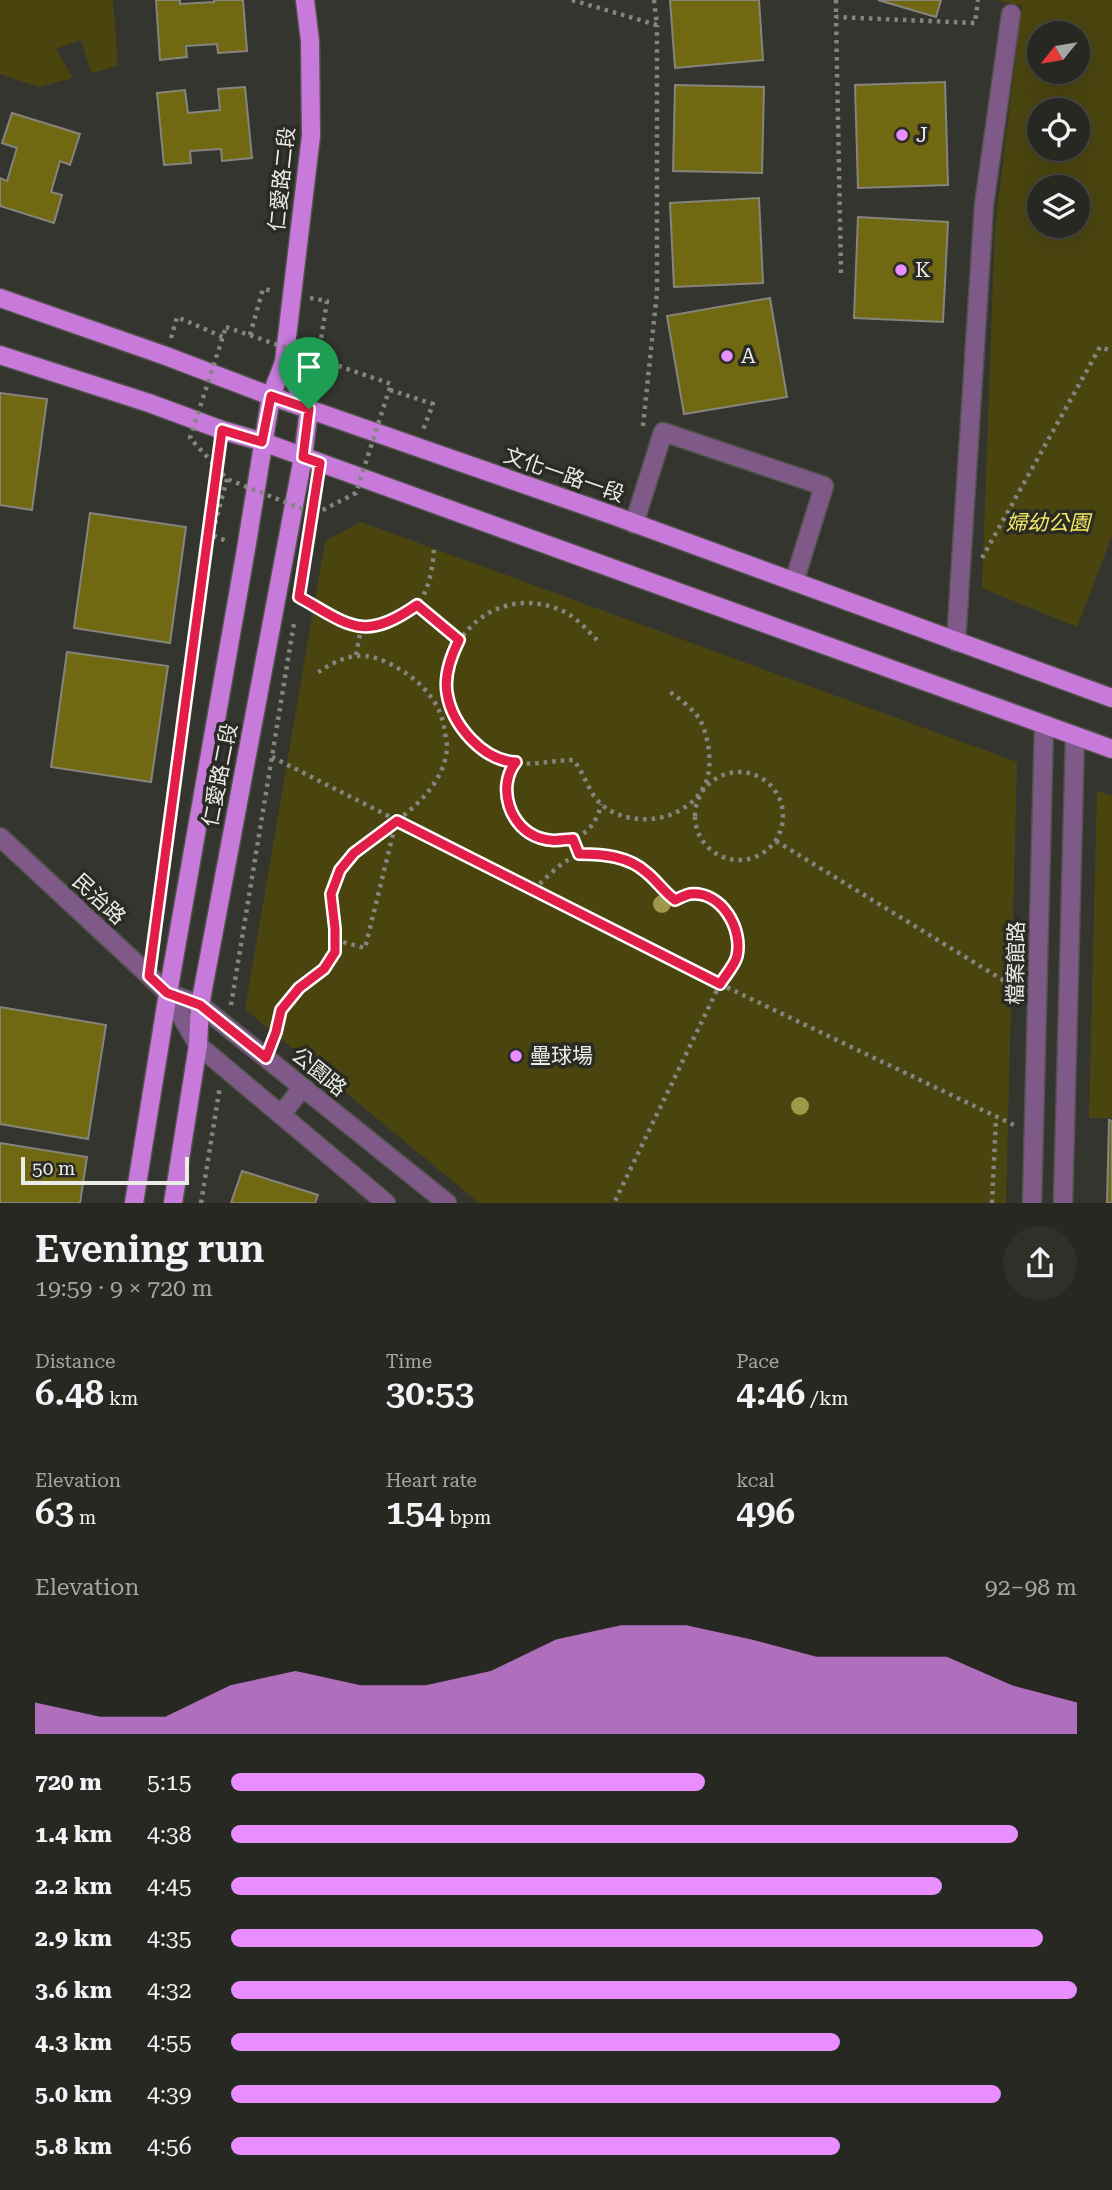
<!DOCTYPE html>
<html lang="en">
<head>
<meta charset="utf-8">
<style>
  body { margin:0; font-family:"Roboto Serif","Noto Sans TC",serif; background:#30302b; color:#f1f3f6; height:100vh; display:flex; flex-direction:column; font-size:26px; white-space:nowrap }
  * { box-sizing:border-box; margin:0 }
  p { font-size:23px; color:#a5a6a6 }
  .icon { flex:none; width:38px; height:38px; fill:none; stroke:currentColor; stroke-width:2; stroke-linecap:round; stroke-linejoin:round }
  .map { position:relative; height:1203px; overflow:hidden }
  .side { display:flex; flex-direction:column; background:#282823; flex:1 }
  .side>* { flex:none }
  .needle { width:46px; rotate:240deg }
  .fabs { position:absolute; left:1027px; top:21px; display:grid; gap:14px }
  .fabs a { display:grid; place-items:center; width:63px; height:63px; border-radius:50%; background:#282823; box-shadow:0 7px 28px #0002,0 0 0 2px #444441; font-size:35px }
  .scale { position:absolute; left:21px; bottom:18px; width:168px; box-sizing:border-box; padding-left:7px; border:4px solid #ebebe7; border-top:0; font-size:19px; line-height:24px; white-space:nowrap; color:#ebebe7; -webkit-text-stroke:5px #2b2b25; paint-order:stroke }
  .pin { position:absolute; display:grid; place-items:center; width:60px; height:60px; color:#fff; margin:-72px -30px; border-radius:50% 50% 50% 0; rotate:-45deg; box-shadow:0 0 7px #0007 }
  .pin .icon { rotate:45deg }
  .round { display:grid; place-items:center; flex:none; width:74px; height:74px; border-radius:37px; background:#30302b }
  .headline { display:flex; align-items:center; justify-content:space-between; height:119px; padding:0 35px }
  h1 { font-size:38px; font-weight:600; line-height:52px }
  .metrics { display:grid; grid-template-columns:repeat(3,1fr); gap:10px; height:119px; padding:7px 35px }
  .metrics div { display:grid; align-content:center }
  .metrics b { font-size:35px; font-weight:600 }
  .metrics small { font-size:19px; font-weight:400 }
  .metrics p { font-size:19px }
  .chart { height:196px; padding:14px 35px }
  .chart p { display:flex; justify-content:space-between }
  .chart svg { width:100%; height:126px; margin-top:7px; fill:#e88eff; opacity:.7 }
  ul { padding:0 35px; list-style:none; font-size:23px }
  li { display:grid; grid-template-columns:112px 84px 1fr; align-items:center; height:52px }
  li i { height:18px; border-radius:9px; background:#e88eff }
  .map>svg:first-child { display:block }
  .green { fill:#4a450f; fill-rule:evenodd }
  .building { fill:#706912; stroke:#85847d; stroke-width:2 }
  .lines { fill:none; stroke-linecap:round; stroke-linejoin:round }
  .minor-casing { stroke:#52524c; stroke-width:21 }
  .major-casing { stroke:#52524c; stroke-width:21 }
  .path { stroke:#858580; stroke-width:4.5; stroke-dasharray:3.5 5; stroke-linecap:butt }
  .minor { stroke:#7f5988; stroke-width:18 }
  .major { stroke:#c77ada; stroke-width:18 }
  .path-bridge { stroke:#858580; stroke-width:4.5; stroke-dasharray:3.5 5; stroke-linecap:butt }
  .tree { fill:#9f9849 }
  .route-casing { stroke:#fff; stroke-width:14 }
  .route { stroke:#e11d48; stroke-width:9 }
  .poi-dot { fill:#e88eff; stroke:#2b2b25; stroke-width:2.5 }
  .labels { text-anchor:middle; stroke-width:7; stroke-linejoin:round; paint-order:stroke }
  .poi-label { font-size:21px; fill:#ebebe7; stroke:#2b2b25; text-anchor:start }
  .street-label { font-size:21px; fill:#ebebe7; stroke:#2b2b25 }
  .park-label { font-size:21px; font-style:italic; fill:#f5e95f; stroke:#2b2b25 }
</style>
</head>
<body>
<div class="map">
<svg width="1112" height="1203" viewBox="0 0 1112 1203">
  <rect width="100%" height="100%" fill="#35352f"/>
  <path class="green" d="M 0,0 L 113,0 L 118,66 L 91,73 L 81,40 L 56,49 L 73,78 L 39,87 L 0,74 Z
    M 997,0 L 1112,0 L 1112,536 L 1077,627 L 982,588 L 995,226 L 1022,6 ZM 1040,33 L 1078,33 L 1078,72 L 1040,72 ZM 1078,110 L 1078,149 L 1040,149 L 1040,110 ZM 1040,187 L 1078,187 L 1078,226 L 1040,226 Z
    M 361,522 L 1017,762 L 1006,1203 L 479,1203 L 245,1009 L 325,541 Z
    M 1097,791 L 1112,796 L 1112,1118 L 1089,1118 Z"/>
  <path class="building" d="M 156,0 L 180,0 L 180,4 L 214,2 L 214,0 L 243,0 L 247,51 L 218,53 L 217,44 L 186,46 L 187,57 L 160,60 Z
    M 670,0 L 759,0 L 763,60 L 675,68 Z
    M 878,0 L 941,0 L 936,17 Z
    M 945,82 L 948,185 L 858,188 L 855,85 Z
    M 675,85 L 764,87 L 762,173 L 673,171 Z
    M 245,87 L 252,158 L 222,161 L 221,149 L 190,151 L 191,163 L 164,165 L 157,93 L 185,90 L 188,113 L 220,110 L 218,89 Z
    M 12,113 L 80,134 L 70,165 L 60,161 L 51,192 L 62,195 L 54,223 L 0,206 L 0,178 L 7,181 L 17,148 L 2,143 Z
    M 759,198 L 763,283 L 674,287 L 670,203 Z
    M 858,217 L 948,222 L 943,322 L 854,318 Z
    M 770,298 L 787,397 L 684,414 L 667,316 Z
    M 0,393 L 47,399 L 32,510 L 0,505 Z
    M 90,513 L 186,527 L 170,643 L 74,628 Z
    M 67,652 L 168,666 L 151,782 L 51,767 Z
    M 0,1007 L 106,1025 L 88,1139 L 0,1124 Z
    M 1109,1120 L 1112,1121 L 1112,1203 L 1107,1203 Z
    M 0,1143 L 87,1157 L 80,1203 L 0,1203 Z
    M 242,1171 L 318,1195 L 315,1203 L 231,1203 Z"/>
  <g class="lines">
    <defs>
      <path id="minor" d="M 634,524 L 663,432 L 824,486 L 794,582
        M 956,642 L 984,205 L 1011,14
        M 0,837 L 168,993 L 198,1045 L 386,1203
        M 168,993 L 200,1005 L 447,1203
        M 281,1115 L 302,1088
        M 1032,1203 L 1044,725
        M 1063,1203 L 1075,736"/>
      <path id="major" d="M 0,298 L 166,356 L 271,396 L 615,516 L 1112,698
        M 0,355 L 149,403 L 222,430 L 263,442 L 1112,749
        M 134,1203 L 168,993 L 246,549 L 271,396 L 284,362 L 311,136 L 310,41 L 305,0
        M 173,1203 L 198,1045 L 200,1005 L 303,457 L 309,409 L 284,362"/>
    </defs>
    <use href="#minor" class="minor-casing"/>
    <use href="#major" class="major-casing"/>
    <path class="path" d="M 572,0 L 657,25 L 654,0
      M 836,0 L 836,17
      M 841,273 L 836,17 L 975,23 L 978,0
      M 310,298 L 327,301 L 318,359
      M 250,335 L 263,289 L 274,291
      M 171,338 L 177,317 L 223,337
      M 390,390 L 433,404 L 423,430
      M 643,426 L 657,292 L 657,25
      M 227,479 L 212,535 L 229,542
      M 303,556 L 309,558 L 315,514
      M 982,558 L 1100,347 L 1112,351
      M 298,597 C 314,606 329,618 346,624 C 369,631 400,623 417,605 C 429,591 433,567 434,548
      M 417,605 L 459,640
      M 597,640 C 588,631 577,618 565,612 C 484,573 409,669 469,736 C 479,748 493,757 509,761 C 529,767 553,760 573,760 C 586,774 588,796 606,808 C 636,828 682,821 702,790 C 714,772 710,741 701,722 C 695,710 681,700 670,692
      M 356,655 L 361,628
      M 272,757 L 720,984 L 1018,1127
      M 516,763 C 509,771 506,784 507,794 C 515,850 590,860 601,804
      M695 816a44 44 0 1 1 88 0a44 44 0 1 1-88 0Z
      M 573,839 L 579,854
      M 776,841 L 1011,985 L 1020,987
      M 534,890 C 544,879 566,857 581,854 C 598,851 625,857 639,866 C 653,875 661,890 675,899 C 680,898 686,895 691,894 C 722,891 743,929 737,956 C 735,965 725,976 720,984 L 614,1203
      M 335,940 L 365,948 L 396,822
      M 152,953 L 220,448
      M 231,1005 L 294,623
      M 272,1041 C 276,1032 276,1019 281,1010 C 293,986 327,978 335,952 C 335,952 335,942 335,942 C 335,917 326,891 340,869 C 348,857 361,848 371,840 C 402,817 444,790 447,748 C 447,742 445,734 444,727 C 439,697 413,674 386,662 C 360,649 339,658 317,673
      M 201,1203 L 220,1086
      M 992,1203 L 996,1118"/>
    <use href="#minor" class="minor"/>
    <use href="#major" class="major"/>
    <path class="path-bridge" d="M 226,327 L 391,384 L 356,493 L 315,514 L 227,479 L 190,438 Z"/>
  </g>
  <g class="tree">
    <circle cx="662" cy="904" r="9"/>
    <circle cx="800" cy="1106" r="9"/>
  </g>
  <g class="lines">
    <defs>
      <path id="route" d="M 271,396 L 309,409 L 303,457 L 320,463 L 299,597 C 349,625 363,643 417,605 L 459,640 C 451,656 444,675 447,693 C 452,725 483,761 516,762 C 496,787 510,829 540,838 C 552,842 561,840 573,839 L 579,854 C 603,854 629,856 647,873 C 657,881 664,892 675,900 C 680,898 685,895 690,894 C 722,891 743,929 737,956 C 735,965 725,976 720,984 L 397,821 L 354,853 L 340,870 L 331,894 L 335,929 L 335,952 L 324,969 L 299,988 L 281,1010 L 276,1032 L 266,1058 L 200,1005 L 167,993 L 149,976 L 222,430 L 262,442 Z"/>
    </defs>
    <use href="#route" class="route-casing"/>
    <use href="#route" class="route"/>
  </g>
  <g class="poi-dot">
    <circle cx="902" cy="135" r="7"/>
    <circle cx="901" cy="270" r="7"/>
    <circle cx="727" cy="356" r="7"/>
    <circle cx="516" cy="1056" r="7"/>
  </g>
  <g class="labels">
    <g class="poi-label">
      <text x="916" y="142">J</text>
      <text x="915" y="277">K</text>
      <text x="741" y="363">A</text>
      <text x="530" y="1063">壘球場</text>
    </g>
    <g class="street-label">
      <text transform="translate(282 179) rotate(-84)" y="7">仁愛路二段</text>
      <text transform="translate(564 475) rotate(19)" y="7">文化一路一段</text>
      <text transform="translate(220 775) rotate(-79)" y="7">仁愛路二段</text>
      <text transform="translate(99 899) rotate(43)" y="7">民治路</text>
      <text transform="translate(1016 963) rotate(-89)" y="7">檔案館路</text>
      <text transform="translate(319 1072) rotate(39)" y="7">公園路</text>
    </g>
    <g class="park-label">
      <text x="1048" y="530">婦幼公園</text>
    </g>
  </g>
</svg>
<div class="fabs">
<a><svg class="needle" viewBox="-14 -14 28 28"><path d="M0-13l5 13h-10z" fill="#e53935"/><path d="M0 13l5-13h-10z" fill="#a5a6a6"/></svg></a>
<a><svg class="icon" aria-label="locate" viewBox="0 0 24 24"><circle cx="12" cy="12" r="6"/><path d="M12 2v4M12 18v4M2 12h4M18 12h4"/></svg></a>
<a><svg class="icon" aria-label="layers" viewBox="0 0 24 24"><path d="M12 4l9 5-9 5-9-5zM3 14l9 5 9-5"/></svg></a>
</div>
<div class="scale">50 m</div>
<div class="pin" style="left:309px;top:409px;background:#1e9e55"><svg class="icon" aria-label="arrive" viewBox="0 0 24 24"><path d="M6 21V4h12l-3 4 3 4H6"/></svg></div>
</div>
<section class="side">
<div class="headline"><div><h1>Evening run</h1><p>19:59 · 9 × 720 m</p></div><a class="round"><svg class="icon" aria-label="share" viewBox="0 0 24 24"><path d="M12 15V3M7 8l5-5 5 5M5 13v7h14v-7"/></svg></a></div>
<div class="metrics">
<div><p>Distance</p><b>6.48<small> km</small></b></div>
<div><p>Time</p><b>30:53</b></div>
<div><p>Pace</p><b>4:46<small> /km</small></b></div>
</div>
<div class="metrics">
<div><p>Elevation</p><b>63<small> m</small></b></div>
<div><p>Heart rate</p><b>154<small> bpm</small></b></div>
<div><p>kcal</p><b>496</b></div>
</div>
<div class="chart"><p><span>Elevation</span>92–98 m</p>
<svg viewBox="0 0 160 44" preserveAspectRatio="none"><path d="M0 44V33L10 38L20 38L30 27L40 22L50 27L60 27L70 22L80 11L90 6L100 6L110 11L120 17L130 17L140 17L150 27L160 33V44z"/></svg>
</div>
<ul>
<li><b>720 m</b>5:15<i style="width:56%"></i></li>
<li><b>1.4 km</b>4:38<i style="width:93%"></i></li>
<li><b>2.2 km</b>4:45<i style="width:84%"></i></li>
<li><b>2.9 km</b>4:35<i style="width:96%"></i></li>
<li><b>3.6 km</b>4:32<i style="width:100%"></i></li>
<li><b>4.3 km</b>4:55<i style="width:72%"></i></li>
<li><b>5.0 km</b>4:39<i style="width:91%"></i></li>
<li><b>5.8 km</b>4:56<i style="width:72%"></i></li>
</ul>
</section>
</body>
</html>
